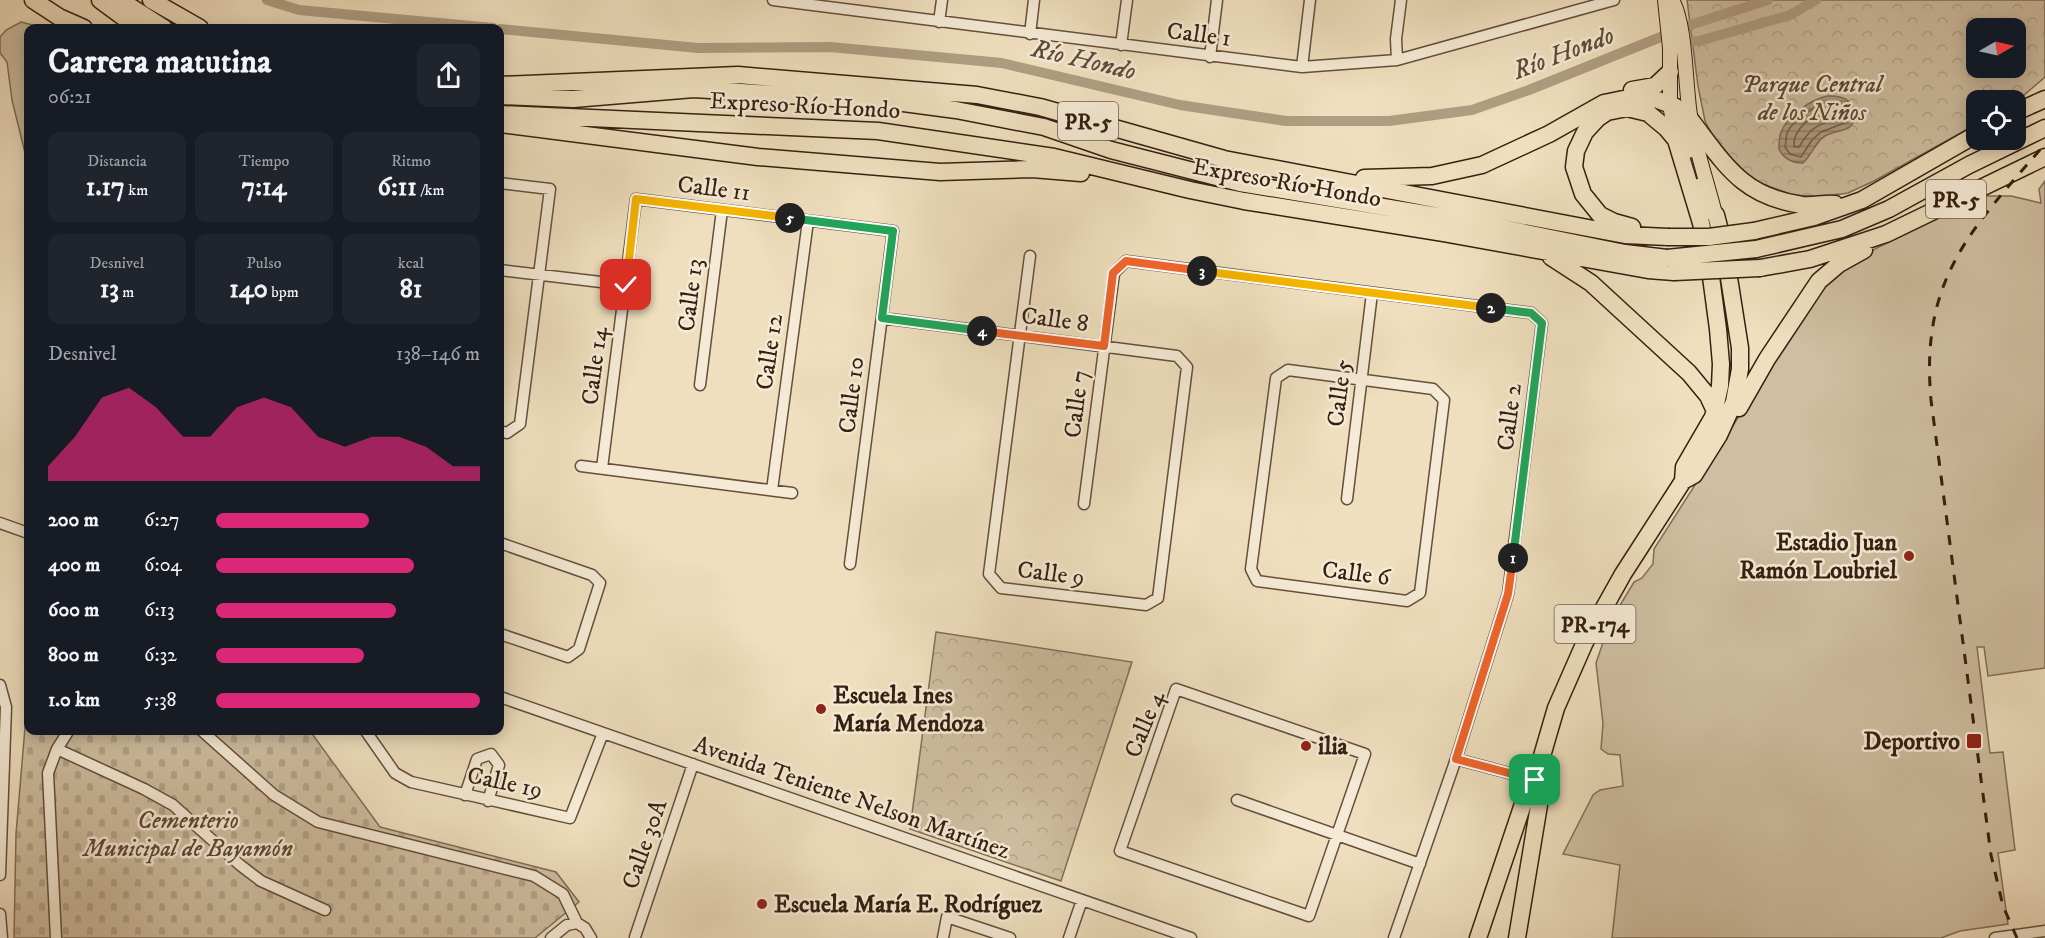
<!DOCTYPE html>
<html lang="es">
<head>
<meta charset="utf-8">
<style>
  body { margin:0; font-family:"IM FELL DW Pica",serif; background:#20242c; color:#f1f3f6; height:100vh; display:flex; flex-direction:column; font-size:22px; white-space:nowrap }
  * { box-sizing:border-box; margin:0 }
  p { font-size:20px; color:#9ea1a6 }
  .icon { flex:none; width:33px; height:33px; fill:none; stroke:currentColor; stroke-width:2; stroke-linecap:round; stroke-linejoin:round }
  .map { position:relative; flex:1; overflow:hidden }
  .drawer { position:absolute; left:24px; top:24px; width:480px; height:711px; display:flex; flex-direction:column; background:#171b24; border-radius:12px; box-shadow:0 3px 15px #0003 }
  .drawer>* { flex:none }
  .needle { width:39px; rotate:81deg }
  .controls { position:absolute; left:1966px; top:18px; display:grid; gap:12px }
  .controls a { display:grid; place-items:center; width:60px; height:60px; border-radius:12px; background:#171b24; box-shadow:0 3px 15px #0003; font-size:30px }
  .pin { position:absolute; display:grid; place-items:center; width:51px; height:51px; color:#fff; margin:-26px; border-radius:12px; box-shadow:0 3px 9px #0006 }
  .km { position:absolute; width:30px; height:30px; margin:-15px; border-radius:50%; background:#222; color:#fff; font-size:16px; line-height:30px; text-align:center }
  .round { display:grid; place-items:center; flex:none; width:63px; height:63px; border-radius:12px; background:#20242c }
  .headline { display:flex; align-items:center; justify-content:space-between; height:102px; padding:0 24px }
  h1 { font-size:33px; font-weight:700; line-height:45px }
  .figures { display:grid; grid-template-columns:repeat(3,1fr); gap:9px; height:102px; padding:6px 24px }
  .figures div { display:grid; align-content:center; border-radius:12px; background:#20242c; text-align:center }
  .figures b { font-size:26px; font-weight:700 }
  .figures small { font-size:16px; font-weight:400 }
  .figures p { font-size:16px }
  .chart { height:168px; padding:12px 24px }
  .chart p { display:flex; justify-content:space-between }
  .chart svg { width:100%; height:108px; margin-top:6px; fill:#db2777; opacity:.7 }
  ul { padding:0 24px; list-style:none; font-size:20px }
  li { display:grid; grid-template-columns:96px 72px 1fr; align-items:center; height:45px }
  li i { height:15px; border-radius:8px; background:#db2777 }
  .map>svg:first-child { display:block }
  .forest { fill:url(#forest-crowns); stroke:#826e59; stroke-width:1.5; fill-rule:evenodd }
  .cemetery { fill:url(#cemetery-stones); stroke:#826e59; stroke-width:1.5 }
  .pitch { fill:#cfbea1; stroke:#826e59; stroke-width:1.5 }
  .water { fill:url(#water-rules); stroke:#7f6b55; stroke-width:1.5 }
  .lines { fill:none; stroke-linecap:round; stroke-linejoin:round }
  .shore { stroke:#725e4a; stroke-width:1.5 }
  .canal { stroke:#b09e83; stroke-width:10 }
  .minor-casing { stroke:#644f3c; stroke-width:13 }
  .major-casing { stroke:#351f11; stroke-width:16 }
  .highway-casing { stroke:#351f11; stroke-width:19 }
  .minor { stroke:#f5ead5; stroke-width:10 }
  .major { stroke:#efdfbe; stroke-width:14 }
  .highway { stroke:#efdfbe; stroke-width:16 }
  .rail { stroke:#351f11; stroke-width:3; stroke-dasharray:10 10; stroke-linecap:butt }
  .highway-bridge-casing { stroke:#351f11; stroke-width:19; stroke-linecap:butt }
  .highway-bridge { stroke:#efdfbe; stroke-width:16 }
  .split-1-casing { stroke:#fff; stroke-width:12 }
  .split-2-casing { stroke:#fff; stroke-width:12 }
  .split-3-casing { stroke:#fff; stroke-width:12 }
  .split-4-casing { stroke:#fff; stroke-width:12 }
  .split-5-casing { stroke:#fff; stroke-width:12 }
  .split-6-casing { stroke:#fff; stroke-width:12 }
  .split-1 { stroke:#f0652b; stroke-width:8 }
  .split-2 { stroke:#22a559; stroke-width:8 }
  .split-3 { stroke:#f5b400; stroke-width:8 }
  .split-4 { stroke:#f0652b; stroke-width:8 }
  .split-5 { stroke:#22a559; stroke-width:8 }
  .split-6 { stroke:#f5b400; stroke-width:8 }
  .poi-dot { fill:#8f2418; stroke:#f5ead5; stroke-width:2 }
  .labels { text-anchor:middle; stroke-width:5; stroke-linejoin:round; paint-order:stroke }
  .shield { fill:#f5ead5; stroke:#6f5c4c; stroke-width:1.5 }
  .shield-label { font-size:22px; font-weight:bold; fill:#351f11 }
  .street-label { font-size:24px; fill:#351f11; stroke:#f5ead5 }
  .park-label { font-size:24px; font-style:italic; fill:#5c4735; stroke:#f5ead5 }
  .poi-label { font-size:24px; font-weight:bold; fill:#351f11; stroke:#f5ead5; text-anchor:start }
  .water-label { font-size:26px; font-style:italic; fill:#604b39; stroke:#f5ead5 }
</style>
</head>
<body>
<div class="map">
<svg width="2045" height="938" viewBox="0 0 2045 938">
  <defs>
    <pattern id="forest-crowns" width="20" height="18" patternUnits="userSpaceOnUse" patternTransform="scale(1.5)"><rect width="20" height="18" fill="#cfbea1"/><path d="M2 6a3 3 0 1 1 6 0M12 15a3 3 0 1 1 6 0" fill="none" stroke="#b2a38a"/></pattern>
    <pattern id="cemetery-stones" width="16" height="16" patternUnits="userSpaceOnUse" patternTransform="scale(1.5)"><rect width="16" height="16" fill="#cfbea1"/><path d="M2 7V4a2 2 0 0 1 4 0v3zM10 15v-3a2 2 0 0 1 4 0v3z" fill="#b2a38a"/></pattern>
    <pattern id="water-rules" width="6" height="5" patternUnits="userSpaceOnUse" patternTransform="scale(1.5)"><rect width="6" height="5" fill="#b09e83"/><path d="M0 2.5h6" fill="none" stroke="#90806a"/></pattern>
  </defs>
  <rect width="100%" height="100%" fill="#efdfbe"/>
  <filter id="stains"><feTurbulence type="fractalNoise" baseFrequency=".00333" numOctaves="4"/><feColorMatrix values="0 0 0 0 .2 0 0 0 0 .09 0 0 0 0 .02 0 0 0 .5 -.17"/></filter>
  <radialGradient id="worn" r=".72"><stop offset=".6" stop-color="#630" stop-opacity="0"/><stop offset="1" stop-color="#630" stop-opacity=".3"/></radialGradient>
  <path class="forest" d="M 1687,0 L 2045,0 L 2045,77 L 2016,102 L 1977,100 L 1977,124 L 1874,181 L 1848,193 L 1823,197 L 1793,195 L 1754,181 L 1717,144 L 1705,121 L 1698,86 ZM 1977,28 L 2016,28 L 2016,68 L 1977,68 Z
    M 936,632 L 1132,662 L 1061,881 L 910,829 Z"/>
  <path class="cemetery" d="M 27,601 L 28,730 L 310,731 L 380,827 L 556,872 L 579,902 L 535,938 L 14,938 L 16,834 L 26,716 Z"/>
  <path class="pitch" d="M 21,22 L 44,28 L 28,28 L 28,165 L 12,100 L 7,62 L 0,53 L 0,37 L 6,30 Z
    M 2045,181 L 2045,668 L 1988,676 L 1984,647 L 1977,647 L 1990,753 L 2003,752 L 2015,850 L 1998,853 L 2008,924 L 1960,931 L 1941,938 L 1612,938 L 1620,865 L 1563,854 L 1593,795 L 1600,790 L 1623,786 L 1620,755 L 1608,754 L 1601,749 L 1603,723 L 1596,663 L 1609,625 L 1619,607 L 1634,582 L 1642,578 L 1653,564 L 1654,549 L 1823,285 L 1849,262 L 1981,196 L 2011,196 L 2041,203 L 2039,189 Z"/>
  <path class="water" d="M 1827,96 C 1843,95 1852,100 1856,115 C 1853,133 1838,129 1825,136 C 1815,142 1812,155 1803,163 C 1793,164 1783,158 1779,149 C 1779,143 1779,135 1782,130 C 1789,114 1811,100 1827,96 Z"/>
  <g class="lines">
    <path class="shore" d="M 1828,102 C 1840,101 1847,104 1850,116 L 1847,122 L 1821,132 L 1812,140 L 1801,157 L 1790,154 L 1785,147 C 1786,143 1786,137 1787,133 C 1792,121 1816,105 1828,102 Z
      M 1829,109 L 1839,110 L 1841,117 C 1819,125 1812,125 1799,147 L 1794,147 C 1792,129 1813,114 1829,109 Z"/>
    <path class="canal" d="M 267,0 L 299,10 L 493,28
      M 500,29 L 698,48 L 830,47 L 1002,63 L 1180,105 L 1286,121 L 1389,121 L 1472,110 L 1529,90 L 1693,24 L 1768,0
      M 1675,43 L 1699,41 L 1790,15 L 1816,0"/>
    <defs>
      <path id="minor" d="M 773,0 L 1302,67 L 1397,60 L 1614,0
        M 939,22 L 942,0
        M 1030,34 L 1034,0
        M 1121,45 L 1127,0
        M 1210,57 L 1217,0
        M 1397,60 L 1396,39 L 1401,0
        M 1302,67 L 1310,0
        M 500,183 L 550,189 L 520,424 L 507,433 L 500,431
        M 500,270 L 626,285
        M 882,318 L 1177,356 L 1187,367 L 1158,598 L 1146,605 L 1001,588 L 989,574 L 1030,256
        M 1288,370 L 1433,389 L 1444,400 L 1420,593 L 1407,601 L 1257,581 L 1251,569 L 1276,378 Z
        M 700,385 L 722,210
        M 581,466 L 792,493
        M 602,468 L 636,199 L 893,231 L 850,564
        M 772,490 L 808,221
        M 1347,499 L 1372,293
        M 1084,504 L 1114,273 L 1126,261 L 1531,313 L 1542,323 L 1508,594 L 1456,759 L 1394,938
        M 0,523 L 28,533
        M 500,543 L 592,575 L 600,583 L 579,649 L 568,657 L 500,634
        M 0,685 L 6,707 L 0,875
        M 1176,689 L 1365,754 L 1309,916 L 1120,851 Z
        M 500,697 L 1191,938
        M 201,730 L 274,795 L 318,822 L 534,876 L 563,894 L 577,923
        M 365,730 L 395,773 L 411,782 L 570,818 L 603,733
        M 57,749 L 144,789 L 173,805 L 240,865 L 261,881 L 325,910
        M 1456,759 L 1535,780
        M 465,795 L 477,759 L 491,754 L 499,765 L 488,801
        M 1237,800 L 1420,864
        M 0,914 L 2,938
        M 577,923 L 585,928 L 591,938
        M 635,937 L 693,764
        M 56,938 L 48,773 L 57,749 L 69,730
        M 551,938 L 567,925 L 577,923
        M 943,938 L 947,917 L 1010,938
        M 1069,938 L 1082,900
        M 1995,938 L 2045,931"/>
      <path id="major" d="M 1665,0 L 1670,48 L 1670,104 L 1676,140
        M 1672,0 C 1686,24 1685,84 1690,115 C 1695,147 1706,179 1714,210"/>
      <path id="highway" d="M 33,0 L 59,17 L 84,28
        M 100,0 L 138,28
        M 120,0 L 164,28
        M 151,0 L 200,28
        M 500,85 L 738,75 L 977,95 L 1040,107 L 1224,159 L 1625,235 L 1668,237
        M 1632,90 L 1655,86 L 1670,72
        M 500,96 L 573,99 L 694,89 L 896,102 L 956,110 L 1044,127 L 1111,150 L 1240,183 L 1462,220 L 1625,253 L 1667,258
        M 2016,112 L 2045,99
        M 500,114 L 878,131 L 1054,157 L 1190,190 L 1244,201 L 1444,233 L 1648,270 L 1674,272
        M 1690,119 C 1725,164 1741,196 1802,205 C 1813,206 1824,203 1835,204
        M 500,124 L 758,157 L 940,172 L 1032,169 L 1081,173
        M 1364,178 L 1432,176 L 1482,165 L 1549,134 L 1604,103 L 1638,96 L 1658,100 L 1676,107 L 1680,114 L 1688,150
        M 1754,231 L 1814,217 L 1862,200 L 1977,134
        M 1756,249 L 1842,229 L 1889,209 L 1969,165 L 2045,128
        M 1551,257 L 1591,283 L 1689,373 L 1708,396 L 1715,411
        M 1760,268 L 1810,259 L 1886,234 L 2045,157
        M 1739,408 L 1767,359 L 1819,281 L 1839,264 L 1864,250
        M 1683,481 L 1694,475 L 1719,435 L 1734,402 L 1740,369 L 1740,348 L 1724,246 L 1716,215 L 1705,204 L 1698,187
        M 1478,938 L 1523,804 L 1535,780 L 1556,708 L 1585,642 L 1623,574 L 1683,481 L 1684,467 L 1713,417 L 1720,386 L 1721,364 L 1718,329 L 1709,262 L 1701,223 L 1676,140 L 1666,128 L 1648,113 L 1627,108 L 1607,112 L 1598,118 L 1585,132 L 1576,151 L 1574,167 L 1583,194 L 1600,215 L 1614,222 L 1632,227
        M 1517,938 L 1539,805 L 1535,780"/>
    </defs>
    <use href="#minor" class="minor-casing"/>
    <use href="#major" class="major-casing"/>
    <use href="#highway" class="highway-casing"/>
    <use href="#minor" class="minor"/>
    <use href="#major" class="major"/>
    <use href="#highway" class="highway"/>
    <path class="rail" d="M 2017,938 L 2003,906 L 1991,855 L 1931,400 C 1920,278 1971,230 2045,144"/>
    <defs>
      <path id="highway-bridge" d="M 1668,237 L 1709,237 L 1754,231
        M 1667,258 L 1756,249
        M 1674,272 L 1760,268"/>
    </defs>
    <use href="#highway-bridge" class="highway-bridge-casing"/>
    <use href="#highway-bridge" class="highway-bridge"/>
  </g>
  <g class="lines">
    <defs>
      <path id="split-1" d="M 1513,558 L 1508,594 L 1456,759 L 1535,780"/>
      <path id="split-2" d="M 1491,308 L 1531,313 L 1542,323 L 1513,558"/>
      <path id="split-3" d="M 1202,271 L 1491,308"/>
      <path id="split-4" d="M 982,331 L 1104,346 L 1113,273 L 1126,261 L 1202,271"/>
      <path id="split-5" d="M 790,218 L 893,231 L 882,318 L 982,331"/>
      <path id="split-6" d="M 626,285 L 636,199 L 790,218"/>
    </defs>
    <use href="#split-1" class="split-1-casing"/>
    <use href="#split-2" class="split-2-casing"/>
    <use href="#split-3" class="split-3-casing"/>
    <use href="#split-4" class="split-4-casing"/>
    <use href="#split-5" class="split-5-casing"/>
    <use href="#split-6" class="split-6-casing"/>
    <use href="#split-1" class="split-1"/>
    <use href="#split-2" class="split-2"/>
    <use href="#split-3" class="split-3"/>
    <use href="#split-4" class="split-4"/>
    <use href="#split-5" class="split-5"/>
    <use href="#split-6" class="split-6"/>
  </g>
  <g class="poi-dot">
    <circle cx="1909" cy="556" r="6"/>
    <circle cx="821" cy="709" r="6"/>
    <rect x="1966" y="733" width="16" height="16" rx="3"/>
    <circle cx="1306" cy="746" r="6"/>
    <circle cx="762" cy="904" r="6"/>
  </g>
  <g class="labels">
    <g class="shield">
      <rect x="1058" y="102" width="60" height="38" rx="4.5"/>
      <rect x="1926" y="180" width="60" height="38" rx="4.5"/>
      <rect x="1554.5" y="605" width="81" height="38" rx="4.5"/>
    </g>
    <g class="shield-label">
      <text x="1088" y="129">PR-5</text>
      <text x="1956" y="207">PR-5</text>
      <text x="1595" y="632">PR-174</text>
    </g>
    <g class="street-label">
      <text transform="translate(1199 34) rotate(7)" y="8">Calle 1</text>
      <text transform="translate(805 105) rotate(3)" y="8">Expreso Río Hondo</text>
      <text transform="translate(1287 182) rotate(10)" y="8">Expreso Río Hondo</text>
      <text transform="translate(714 188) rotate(7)" y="8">Calle 11</text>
      <text transform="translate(690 295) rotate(-83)" y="8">Calle 13</text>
      <text transform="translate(1055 319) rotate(7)" y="8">Calle 8</text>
      <text transform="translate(769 352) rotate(-82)" y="8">Calle 12</text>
      <text transform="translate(594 366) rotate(-83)" y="8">Calle 14</text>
      <text transform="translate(1339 393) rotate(-83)" y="8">Calle 5</text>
      <text transform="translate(851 395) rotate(-83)" y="8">Calle 10</text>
      <text transform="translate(1076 404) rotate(-83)" y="8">Calle 7</text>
      <text transform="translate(1509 417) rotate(-83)" y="8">Calle 2</text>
      <text transform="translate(1051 573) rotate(7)" y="8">Calle 9</text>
      <text transform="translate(1356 573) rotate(7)" y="8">Calle 6</text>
      <text transform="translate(1144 724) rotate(-68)" y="8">Calle 4</text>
      <text transform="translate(505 782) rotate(12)" y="8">Calle 19</text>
      <text transform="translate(852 797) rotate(19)" y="8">Avenida Teniente Nelson Martínez</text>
      <text transform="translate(644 844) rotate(-71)" y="8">Calle 30A</text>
    </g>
    <g class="park-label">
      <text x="1812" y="92">Parque Central<tspan x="1812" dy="28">de los Niños</tspan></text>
      <text x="188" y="828">Cementerio<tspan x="188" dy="28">Municipal de Bayamón</tspan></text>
    </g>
    <g class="poi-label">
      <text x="1897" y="550" text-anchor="end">Estadio Juan<tspan x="1897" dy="28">Ramón Loubriel</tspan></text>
      <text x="833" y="703">Escuela Ines<tspan x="833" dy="28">María Mendoza</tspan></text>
      <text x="1960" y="749" text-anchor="end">Deportivo</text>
      <text x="1318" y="754">ilia</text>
      <text x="774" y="912">Escuela María E. Rodríguez</text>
    </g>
    <g class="water-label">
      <text transform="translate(1563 52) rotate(-21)" y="9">Río Hondo</text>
      <text transform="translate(1084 59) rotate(13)" y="9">Río Hondo</text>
    </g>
  </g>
  <rect width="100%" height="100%" filter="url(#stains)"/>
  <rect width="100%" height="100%" fill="url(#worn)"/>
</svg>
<div class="controls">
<a><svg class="needle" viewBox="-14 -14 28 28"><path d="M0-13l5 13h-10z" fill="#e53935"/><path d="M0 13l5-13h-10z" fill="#9ea1a6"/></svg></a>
<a><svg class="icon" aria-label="locate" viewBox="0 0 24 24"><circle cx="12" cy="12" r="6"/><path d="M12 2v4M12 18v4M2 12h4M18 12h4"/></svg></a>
</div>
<div class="pin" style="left:1535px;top:780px;background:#1e9e55"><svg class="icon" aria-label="arrive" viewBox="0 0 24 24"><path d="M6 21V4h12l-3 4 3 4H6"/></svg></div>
<div class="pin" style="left:626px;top:285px;background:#d93025"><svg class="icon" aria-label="check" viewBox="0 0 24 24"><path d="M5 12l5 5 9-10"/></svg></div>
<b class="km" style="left:1513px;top:558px">1</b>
<b class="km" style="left:1491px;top:308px">2</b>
<b class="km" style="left:1202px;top:271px">3</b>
<b class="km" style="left:982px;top:331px">4</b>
<b class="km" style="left:790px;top:218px">5</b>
<section class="drawer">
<div class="headline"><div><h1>Carrera matutina</h1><p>06:21</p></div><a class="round"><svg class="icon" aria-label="share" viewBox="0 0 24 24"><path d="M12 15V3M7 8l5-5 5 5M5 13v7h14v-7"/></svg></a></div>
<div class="figures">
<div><p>Distancia</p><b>1.17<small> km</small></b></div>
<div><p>Tiempo</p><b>7:14</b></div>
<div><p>Ritmo</p><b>6:11<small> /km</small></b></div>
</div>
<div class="figures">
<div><p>Desnivel</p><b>13<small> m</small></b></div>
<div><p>Pulso</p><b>140<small> bpm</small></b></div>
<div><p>kcal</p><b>81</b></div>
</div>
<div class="chart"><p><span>Desnivel</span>138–146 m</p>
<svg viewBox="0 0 160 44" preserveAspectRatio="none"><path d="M0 44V38L10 26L20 10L30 6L40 14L50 26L60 26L70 14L80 10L90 14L100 26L110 30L120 26L130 26L140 30L150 38L160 38V44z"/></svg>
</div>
<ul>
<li><b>200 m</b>6:27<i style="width:58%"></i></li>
<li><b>400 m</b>6:04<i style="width:75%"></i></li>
<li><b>600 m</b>6:13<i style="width:68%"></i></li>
<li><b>800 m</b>6:32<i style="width:56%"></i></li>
<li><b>1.0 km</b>5:38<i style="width:100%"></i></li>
</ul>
</section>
</div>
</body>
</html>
